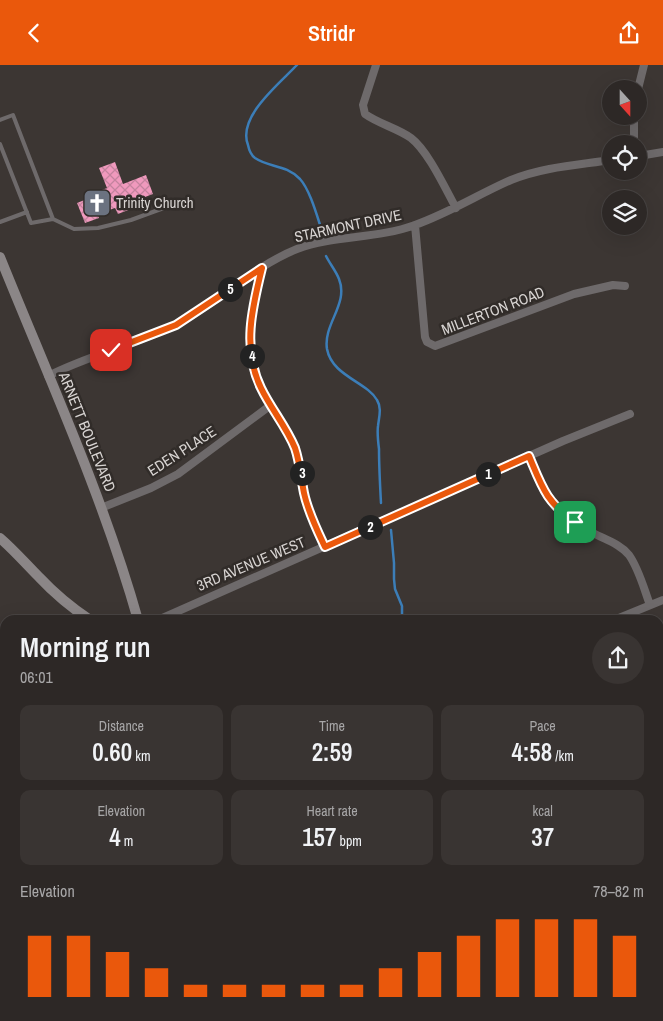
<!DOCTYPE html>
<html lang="en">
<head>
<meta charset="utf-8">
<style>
  body { margin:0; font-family:"Archivo Narrow",sans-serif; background:#393432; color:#f1f3f6; height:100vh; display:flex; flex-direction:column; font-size:19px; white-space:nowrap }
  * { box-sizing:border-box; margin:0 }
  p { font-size:16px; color:#a7a6a7 }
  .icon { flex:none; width:28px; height:28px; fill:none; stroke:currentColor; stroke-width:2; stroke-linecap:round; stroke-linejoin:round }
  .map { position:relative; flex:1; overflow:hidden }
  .drawer { position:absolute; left:0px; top:550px; width:664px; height:406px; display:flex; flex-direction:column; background:#2d2826; border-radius:15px 15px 0 0; box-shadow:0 5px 20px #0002,0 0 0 1px #484443 }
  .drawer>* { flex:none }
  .needle { width:32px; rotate:159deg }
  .controls { position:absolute; left:602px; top:15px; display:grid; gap:10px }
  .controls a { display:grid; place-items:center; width:45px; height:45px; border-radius:50%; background:#2d2826; box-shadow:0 5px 20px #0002,0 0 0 1px #484443; font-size:25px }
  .pin { position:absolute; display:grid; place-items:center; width:42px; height:42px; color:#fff; margin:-21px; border-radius:10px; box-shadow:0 2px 8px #0006 }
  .km { position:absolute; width:25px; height:25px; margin:-12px; border-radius:50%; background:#222; color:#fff; font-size:14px; line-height:25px; text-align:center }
  .round { display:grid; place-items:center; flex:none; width:52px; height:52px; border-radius:26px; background:#393432 }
  .overview { display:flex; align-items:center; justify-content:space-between; height:85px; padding:0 20px }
  h1 { font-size:28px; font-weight:600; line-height:38px }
  .stats { display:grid; grid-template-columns:repeat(3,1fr); gap:8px; height:85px; padding:5px 20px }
  .stats div { display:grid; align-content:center; border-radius:10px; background:#393432; text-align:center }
  .stats b { font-size:25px; font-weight:600 }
  .stats small { font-size:14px; font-weight:400 }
  .stats p { font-size:14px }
  .chart { height:140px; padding:10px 20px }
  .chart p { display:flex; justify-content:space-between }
  .chart svg { width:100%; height:90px; margin-top:5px; stroke:#ea580c; stroke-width:6 }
  header { display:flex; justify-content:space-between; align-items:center; height:65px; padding:0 20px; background:#ea580c; color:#fff; font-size:22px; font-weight:600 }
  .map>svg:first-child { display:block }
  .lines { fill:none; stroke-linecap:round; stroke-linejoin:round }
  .stream { stroke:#3c7eb8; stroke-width:2.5 }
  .building { fill:url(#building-cross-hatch) }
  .lane { stroke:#6e6a6b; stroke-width:4 }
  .street { stroke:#6e6a6b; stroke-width:8 }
  .secondary { stroke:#8b8687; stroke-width:10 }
  .route-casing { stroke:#fff; stroke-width:10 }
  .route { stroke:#ea580c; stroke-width:6 }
  .labels { text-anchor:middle; stroke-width:5; stroke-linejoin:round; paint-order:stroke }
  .poi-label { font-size:15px; fill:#d8d4d2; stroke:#312c29; text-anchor:start }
  .street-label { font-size:15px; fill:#d8d4d2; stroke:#312c29 }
</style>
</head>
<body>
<header><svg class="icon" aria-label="back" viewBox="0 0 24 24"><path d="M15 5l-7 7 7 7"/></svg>Stridr<svg class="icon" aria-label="share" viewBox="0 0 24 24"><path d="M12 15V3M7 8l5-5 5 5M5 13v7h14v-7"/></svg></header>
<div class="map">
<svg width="663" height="956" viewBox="0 0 663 956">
  <defs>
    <pattern id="building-cross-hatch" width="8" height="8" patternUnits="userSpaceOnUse" patternTransform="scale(1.25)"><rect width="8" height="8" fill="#f099bd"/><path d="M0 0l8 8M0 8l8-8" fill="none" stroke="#c4839e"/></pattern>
  </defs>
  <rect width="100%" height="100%" fill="#3c3633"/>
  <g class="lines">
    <path class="stream" d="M 297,0 C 279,19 237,52 248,80 C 249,85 251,90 255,93 C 270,103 285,99 300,114 C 310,125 317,151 322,166
      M 326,191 C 330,199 336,206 339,214 C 349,239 323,259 327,284 C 332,311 367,317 377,335 C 382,343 379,352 378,361 C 377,368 378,376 379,384 C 379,402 380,420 381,438
      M 391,465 L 394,498 L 394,514 L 395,524 L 402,541 L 402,555
      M 372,951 L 374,956
      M 297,956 L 303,951"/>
  </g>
  <path class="building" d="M 115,97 L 123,119 L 146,110 L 153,129 L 129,138 L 131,144 L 118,149 L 115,143 L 98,149 L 99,153 L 85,158 L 77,138 L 87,134 L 86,131 L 107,123 L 99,103 Z
    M 212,951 L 230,951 L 233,956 L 215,956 Z
    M 312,951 L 323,951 L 327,956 L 307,956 Z
    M 388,951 L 397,951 L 399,956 L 389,956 Z"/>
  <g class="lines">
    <path class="lane" d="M 0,55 L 13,50 L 53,154
      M 0,79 L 31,158 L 53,154 L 74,164 L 98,163 L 131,155 L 172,140
      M 0,157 L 27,147"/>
    <path class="street" d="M 376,0 L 363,40 L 365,49 C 379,59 397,63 411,73 C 428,86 445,123 456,143
      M 638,24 L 644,0
      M 634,79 L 634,51
      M 639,91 L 663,87
      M 415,160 L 425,272 L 427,277 L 435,281 L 574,229 L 613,220 L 625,221
      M 262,203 C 252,243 242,284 261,323 C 271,344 286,361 295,383 C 300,398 301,413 304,428 C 308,447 317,465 325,482
      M 48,311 C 89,290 134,280 175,260 C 217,239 252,202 297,184 C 334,170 377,174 415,160 C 449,148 479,129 511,115 C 543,102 578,100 611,95
      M 529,391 C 546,434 551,445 593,468 C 606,475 620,479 629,490 C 639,504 644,524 650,540
      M 101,443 L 151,423 L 178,409 L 271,340
      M 158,555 L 563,376 L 630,349
      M 614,555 L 663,535
      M 0,762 L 5,767
      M 0,925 L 5,930
      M 659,950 L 663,950
      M 26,951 L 30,956
      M 612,951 L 639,953 L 652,951
      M 51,956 L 57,951"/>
    <path class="secondary" d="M 0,192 C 48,311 103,431 138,555
      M 0,473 C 14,485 26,499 39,512 C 54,528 72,543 90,555
      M 272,951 L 276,956"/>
  </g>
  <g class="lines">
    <defs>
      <path id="route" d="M 111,285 L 176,260 L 262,203 C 252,243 242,284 261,323 C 271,344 286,361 295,383 C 300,398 301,413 304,428 C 308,447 317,465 325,482 L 529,391 C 542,422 546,437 575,457"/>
    </defs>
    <use href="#route" class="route-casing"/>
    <use href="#route" class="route"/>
  </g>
  <defs>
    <symbol id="church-square" viewBox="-11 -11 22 22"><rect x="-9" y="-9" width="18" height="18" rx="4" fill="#6b7280" stroke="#312c29"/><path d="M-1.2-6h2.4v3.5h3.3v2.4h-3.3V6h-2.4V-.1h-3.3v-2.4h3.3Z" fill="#fff"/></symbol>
  </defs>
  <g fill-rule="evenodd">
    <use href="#church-square" x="81" y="122" width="32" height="32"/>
  </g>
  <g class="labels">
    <g class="poi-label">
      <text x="116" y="143">Trinity Church</text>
    </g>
    <g class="street-label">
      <text transform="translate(348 161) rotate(-12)" y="5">STARMONT DRIVE</text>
      <text transform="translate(493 246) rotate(-21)" y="5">MILLERTON ROAD</text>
      <text transform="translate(87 367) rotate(68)" y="5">ARNETT BOULEVARD</text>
      <text transform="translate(182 386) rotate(-33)" y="5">EDEN PLACE</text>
      <text transform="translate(251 499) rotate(-23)" y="5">3RD AVENUE WEST</text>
    </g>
  </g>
</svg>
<div class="controls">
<a><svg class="needle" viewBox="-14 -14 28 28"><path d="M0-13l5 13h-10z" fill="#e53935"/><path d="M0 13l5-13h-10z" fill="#a7a6a7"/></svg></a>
<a><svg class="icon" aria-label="locate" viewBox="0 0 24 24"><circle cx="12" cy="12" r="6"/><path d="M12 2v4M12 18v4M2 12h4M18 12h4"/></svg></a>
<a><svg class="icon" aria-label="layers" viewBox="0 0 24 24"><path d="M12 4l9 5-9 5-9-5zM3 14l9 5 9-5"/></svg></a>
</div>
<div class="pin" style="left:575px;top:457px;background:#1e9e55"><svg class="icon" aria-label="arrive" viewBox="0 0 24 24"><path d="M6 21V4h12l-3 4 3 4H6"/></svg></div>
<div class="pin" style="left:111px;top:285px;background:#d93025"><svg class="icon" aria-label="check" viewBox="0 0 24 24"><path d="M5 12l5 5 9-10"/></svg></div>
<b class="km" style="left:488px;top:409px">1</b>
<b class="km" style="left:370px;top:462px">2</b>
<b class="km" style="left:302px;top:408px">3</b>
<b class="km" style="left:252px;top:291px">4</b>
<b class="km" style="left:230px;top:224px">5</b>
<section class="drawer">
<div class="overview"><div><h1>Morning run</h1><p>06:01</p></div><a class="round"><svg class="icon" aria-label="share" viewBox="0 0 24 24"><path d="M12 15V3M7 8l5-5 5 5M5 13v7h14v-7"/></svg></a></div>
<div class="stats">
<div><p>Distance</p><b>0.60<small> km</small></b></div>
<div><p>Time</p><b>2:59</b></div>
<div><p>Pace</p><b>4:58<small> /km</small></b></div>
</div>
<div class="stats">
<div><p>Elevation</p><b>4<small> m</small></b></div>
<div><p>Heart rate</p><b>157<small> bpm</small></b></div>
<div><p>kcal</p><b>37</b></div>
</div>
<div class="chart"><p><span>Elevation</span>78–82 m</p>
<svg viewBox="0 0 160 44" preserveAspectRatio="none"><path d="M5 44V14M15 44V14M25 44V22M35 44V30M45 44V38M55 44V38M65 44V38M75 44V38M85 44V38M95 44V30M105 44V22M115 44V14M125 44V6M135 44V6M145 44V6M155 44V14"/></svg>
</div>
</section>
</div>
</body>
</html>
